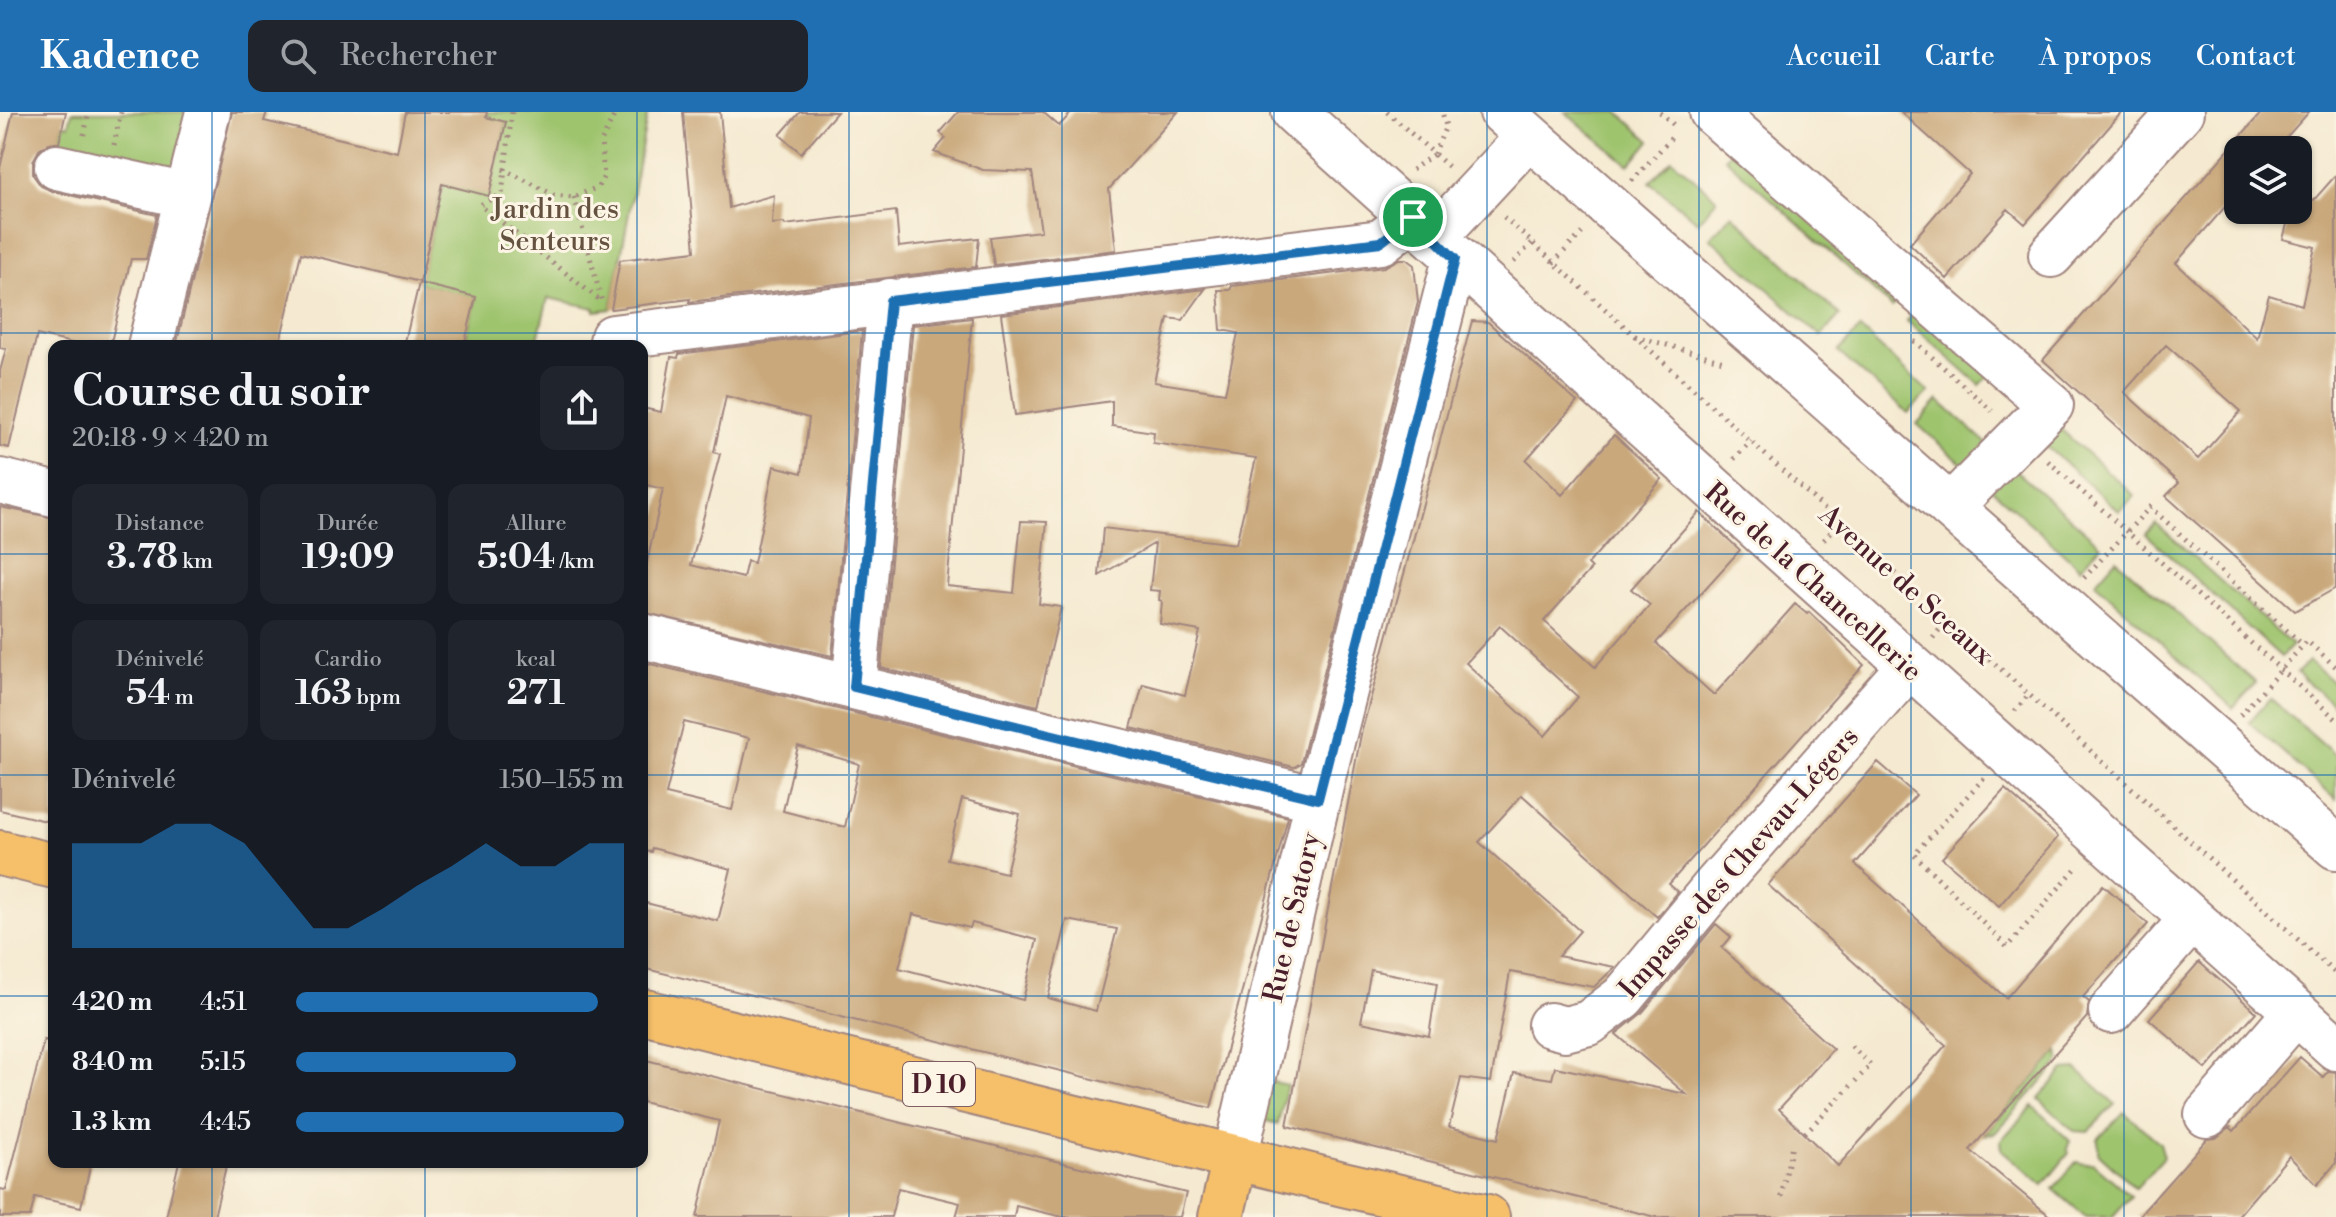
<!DOCTYPE html>
<html lang="fr">
<head>
<meta charset="utf-8">
<style>
  body { margin:0; font-family:"Libre Bodoni",serif; background:#20242c; color:#f1f3f6; height:100vh; display:flex; flex-direction:column; font-size:30px; white-space:nowrap }
  * { box-sizing:border-box; margin:0 }
  p { font-size:26px; color:#9ea1a6 }
  .icon { flex:none; width:44px; height:44px; fill:none; stroke:currentColor; stroke-width:2; stroke-linecap:round; stroke-linejoin:round }
  .map { position:relative; flex:1; overflow:hidden }
  .drawer { position:absolute; left:48px; top:228px; width:600px; height:828px; display:flex; flex-direction:column; background:#171b24; border-radius:16px; box-shadow:0 2px 6px #0004 }
  .drawer>* { flex:none }
  .tools { position:absolute; left:2224px; top:24px; display:grid; gap:16px }
  .tools a { display:grid; place-items:center; width:88px; height:88px; border-radius:16px; background:#171b24; box-shadow:0 2px 6px #0004; font-size:40px }
  .pin { position:absolute; display:grid; place-items:center; width:68px; height:68px; color:#fff; margin:-34px; border:4px solid #fff; border-radius:50%; box-shadow:0 2px 8px #0007 }
  .round { display:grid; place-items:center; flex:none; width:84px; height:84px; border-radius:16px; background:#20242c }
  .head { display:flex; align-items:center; justify-content:space-between; height:136px; padding:0 24px }
  h1 { font-size:44px; font-weight:700; line-height:60px }
  .stats { display:grid; grid-template-columns:repeat(3,1fr); gap:12px; height:136px; padding:8px 24px }
  .stats div { display:grid; align-content:center; border-radius:16px; background:#20242c; text-align:center }
  .stats b { font-size:34px; font-weight:700 }
  .stats small { font-size:22px; font-weight:400 }
  .stats p { font-size:22px }
  .chart { height:224px; padding:16px 24px }
  .chart p { display:flex; justify-content:space-between }
  .chart svg { width:100%; height:144px; margin-top:8px; fill:#1f6fb2; opacity:.7 }
  ul { padding:0 24px; list-style:none; font-size:26px }
  li { display:grid; grid-template-columns:128px 96px 1fr; align-items:center; height:60px }
  li i { height:20px; border-radius:10px; background:#1f6fb2 }
  header { display:flex; align-items:center; gap:48px; box-sizing:border-box; height:112px; padding:0 40px; background:#1f6fb2; color:#fff }
  header strong { font-size:38px }
  nav { display:flex; gap:44px; margin-inline-start:auto; font-size:28px }
  .search { width:560px; height:72px; background:#20242c; display:flex; align-items:center; gap:20px; box-sizing:border-box; padding:0 28px; border-radius:16px; color:#9ea1a6; font-size:30px }
  .map>svg:first-child { display:block }
  .green { fill:#9fc46e; stroke:#74724c; stroke-width:2 }
  .building { fill:#c9a87c; fill-rule:evenodd }
  .lines { fill:none; stroke-linecap:round; stroke-linejoin:round }
  .minor-casing { stroke:#a0847e; stroke-width:48 }
  .major-casing { stroke:#a0847e; stroke-width:48 }
  .path { stroke:#a0847e; stroke-width:5; stroke-dasharray:2 6; stroke-linecap:butt }
  .minor { stroke:#fff; stroke-width:44 }
  .major { stroke:#f6c06b; stroke-width:44 }
  .route-casing { stroke:#fff; stroke-width:16 }
  .route { stroke:#1f6fb2; stroke-width:10 }
  .grid { fill:none; stroke:#1f6fb2; stroke-width:2; stroke-opacity:0.55 }
  .labels { text-anchor:middle; stroke-width:6; stroke-linejoin:round; paint-order:stroke }
  .shield { fill:#fcf5e5; stroke:#7f5f63; stroke-width:2 }
  .shield-label { font-size:26px; font-weight:bold; fill:#4a1f2b }
  .park-label { font-size:28px; fill:#64513f; stroke:#fcf5e5 }
  .street-label { font-size:28px; fill:#4a1f2b; stroke:#fcf5e5 }
</style>
</head>
<body>
<header>
<strong>Kadence</strong>
<div class="search"><svg class="icon" aria-label="search" viewBox="0 0 24 24"><circle cx="10" cy="10" r="6"/><path d="M15 15l6 6"/></svg>Rechercher</div>
<nav><a>Accueil</a><a>Carte</a><a>À propos</a><a>Contact</a></nav>
</header>
<div class="map">
<svg width="2336" height="1105" viewBox="0 0 2336 1105">
  <rect width="100%" height="100%" fill="#fcf5e5"/>
  <filter id="ink" filterUnits="userSpaceOnUse"><feTurbulence type="fractalNoise" baseFrequency=".0125" numOctaves="2"/><feDisplacementMap in="SourceGraphic" scale="16" xChannelSelector="R" yChannelSelector="G"/><feConvolveMatrix kernelMatrix="1 2 1 2 8 2 1 2 1" color-interpolation-filters="sRGB"/></filter>
  <filter id="wash" filterUnits="userSpaceOnUse"><feTurbulence type="fractalNoise" baseFrequency=".006" numOctaves="4" result="noise"/><feDisplacementMap in="SourceGraphic" scale="32" xChannelSelector="R" yChannelSelector="G"/><feGaussianBlur stdDeviation="1.8" result="paint"/><feColorMatrix in="noise" values="0 0 0 0 0 0 0 0 0 0 0 0 0 0 0 0 0 1.4 0 .05"/><feComposite in="paint" operator="in"/></filter>
  <g filter="url(#wash)">
    <rect width="100%" height="100%" fill="#f5ead1"/>
    <path class="green" d="M 72,0 L 189,0 L 175,62 L 58,34 L 63,12 L 69,13 Z
      M 487,0 L 648,0 L 611,197 L 595,199 L 595,196 L 548,186 L 536,234 L 464,234 L 476,186 L 419,171 L 443,72 L 489,83 L 506,11 L 486,5 Z
      M 1565,0 L 1618,0 L 1650,29 L 1629,53 Z
      M 1737,32 L 1905,183 L 1892,195 L 1725,46 Z
      M 1672,47 L 1717,87 L 1698,110 L 1650,70 Z
      M 1732,102 L 1840,203 L 1821,224 L 1710,126 Z
      M 1920,194 L 1994,259 L 1980,273 L 1907,209 Z
      M 1860,217 L 1929,280 L 1908,301 L 1838,240 Z
      M 1938,288 L 1993,337 L 1971,360 L 1917,312 Z
      M 2048,306 L 2135,384 L 2119,399 L 2032,322 Z
      M 2005,349 L 2101,433 L 2080,456 L 1985,371 Z
      M 2156,411 L 2292,533 L 2281,545 L 2146,422 Z
      M 2116,447 L 2256,571 L 2233,596 L 2095,471 Z
      M 2309,549 L 2336,573 L 2336,595 L 2297,561 Z
      M 2270,586 L 2336,644 L 2336,688 L 2249,610 Z
      M 2058,939 L 2060,950 L 1995,1021 L 1984,1023 Z
      M 2077,957 L 2115,992 L 2088,1020 L 2074,1019 L 2039,987 L 2064,958 Z
      M 1265,968 L 1287,973 L 1278,1012 L 1256,1006 Z
      M 2033,994 L 2070,1029 L 2067,1036 L 2069,1041 L 2043,1073 L 2002,1038 L 2001,1028 Z
      M 2124,1000 L 2160,1031 L 2164,1045 L 2136,1076 L 2098,1041 L 2098,1027 Z
      M 2076,1050 L 2085,1052 L 2093,1051 L 2131,1084 L 2112,1105 L 2086,1105 L 2053,1077 Z"/>
    <g id="blocks">
      <path class="building" d="M 13,0 L 66,0 L 59,31 L 49,31 L 39,38 L 33,49 L 33,63 L 41,74 L 52,79 L 157,103 L 146,147 L 131,147 L 110,234 L 85,234 L 37,223 L 9,336 L 0,334 L 0,259 L 6,237 L 0,236 L 0,56 Z
        M 232,0 L 267,0 L 264,9 L 397,40 L 405,0 L 487,0 L 486,5 L 506,10 L 489,84 L 442,72 L 420,170 L 301,141 L 279,234 L 176,234 Z
        M 683,0 L 720,0 L 729,96 L 774,83 L 772,112 L 784,111 L 785,113 L 896,99 L 899,135 L 979,126 L 976,155 L 689,190 L 690,187 L 611,197 L 620,148 L 695,139 Z
        M 800,0 L 837,0 L 801,41 L 780,23 Z
        M 958,0 L 1043,0 L 1059,14 L 1072,0 L 1178,0 L 1109,77 L 1116,138 L 994,153 L 990,125 L 1041,119 L 1032,60 L 983,58 L 934,40 L 946,26 L 940,21 Z
        M 1901,0 L 2122,0 L 2025,112 L 2008,97 L 1947,167 L 1910,132 L 1970,62 Z
        M 2262,0 L 2309,0 L 2275,38 L 2238,38 L 2238,80 L 2176,151 L 2257,226 L 2269,183 L 2302,193 L 2315,135 L 2283,127 L 2291,98 L 2298,98 L 2298,84 L 2314,88 L 2336,63 L 2336,476 L 2295,499 L 2166,384 L 2179,371 L 2043,248 ZM 2166,233 L 2241,299 L 2198,347 L 2124,280 Z
        M 1399,147 L 1406,147 L 1414,153 L 1418,190 L 1301,651 L 1294,655 L 1131,616 L 1143,572 L 1185,583 L 1200,519 L 1160,512 L 1162,489 L 1159,488 L 1160,479 L 1150,478 L 1155,431 L 1099,464 L 1103,416 L 1236,432 L 1256,346 L 1153,331 L 1154,320 L 1112,314 L 1112,289 L 1015,303 L 1001,202 L 1205,177 L 1183,208 L 1168,206 L 1154,270 L 1225,281 L 1238,221 L 1221,218 L 1218,178 L 1230,178 L 1232,174 L 1384,155 Z
        M 419,171 L 476,185 L 464,234 L 404,234 Z
        M 972,206 L 947,474 L 1014,481 L 1021,409 L 1047,410 L 1039,492 L 1061,495 L 1038,594 L 881,556 L 913,213 Z
        M 1472,209 L 1488,210 L 1577,290 L 1526,348 L 1562,383 L 1614,323 L 1662,367 L 1588,452 L 1592,456 L 1544,509 L 1595,555 L 1650,493 L 1631,477 L 1699,400 L 1740,438 L 1656,531 L 1714,583 L 1795,492 L 1807,502 L 1809,500 L 1864,553 L 1669,772 L 1678,780 L 1657,805 L 1522,683 L 1479,730 L 1580,819 L 1558,844 L 1615,855 L 1594,875 L 1510,860 L 1491,970 L 1461,966 L 1449,1015 L 1498,1027 L 1514,961 L 1552,967 L 1555,955 L 1686,982 L 1616,922 L 1642,901 L 1716,812 L 1731,825 L 1722,836 L 1833,937 L 1779,997 L 1838,1054 L 1946,933 L 1768,773 L 1878,650 L 1916,683 L 1855,752 L 2006,886 L 2103,773 L 2148,812 L 2083,885 L 2089,890 L 2087,905 L 1970,1038 L 2051,1105 L 1656,1105 L 1287,1014 L 1361,622 ZM 1500,514 L 1578,585 L 1545,624 L 1466,551 ZM 1371,858 L 1437,871 L 1429,924 L 1361,910 Z
        M 862,219 L 832,544 L 642,500 L 642,455 L 646,455 L 663,377 L 642,372 L 642,296 L 661,300 L 671,245 L 678,246 L 679,242 ZM 726,284 L 809,306 L 802,361 L 774,354 L 754,451 L 747,449 L 743,466 L 691,453 L 720,342 L 714,340 Z
        M 0,395 L 54,406 L 54,711 L 0,698 Z
        M 642,550 L 1288,705 L 1211,996 L 642,856 L 642,790 L 718,809 L 731,757 L 652,736 L 651,740 L 642,739 ZM 684,610 L 749,626 L 732,698 L 666,682 ZM 798,634 L 859,652 L 845,715 L 783,699 ZM 962,687 L 1020,702 L 1006,761 L 947,747 ZM 913,802 L 970,816 L 972,811 L 1037,828 L 1023,888 L 899,856 ZM 1067,808 L 1117,817 L 1096,899 L 1048,886 Z
        M 2005,677 L 2058,725 L 1999,794 L 1942,746 Z
        M 2199,850 L 2256,900 L 2206,957 L 2149,907 Z
        M 44,928 L 54,929 L 54,1050 L 91,1050 L 81,1095 L 35,1085 L 30,1105 L 0,1105 L 0,1077 L 6,1078 Z
        M 2300,945 L 2323,965 L 2328,959 L 2336,960 L 2336,1051 L 2317,1073 L 2289,1044 L 2237,1105 L 2138,1105 L 2207,1027 L 2216,1026 L 2230,1015 L 2234,1019 Z
        M 642,947 L 1186,1081 L 1180,1105 L 1063,1105 L 1016,1094 L 1014,1105 L 956,1105 L 960,1091 L 898,1076 L 891,1105 L 697,1105 L 719,1009 L 642,990 Z
        M 179,1050 L 227,1050 L 214,1105 L 166,1105 Z"/>
    </g>
  </g>
  <g filter="url(#ink)">
    <use href="#blocks" fill-opacity="0" stroke="#a0847e" stroke-width="2"/>
    <g class="lines">
      <defs>
        <path id="minor" d="M 1294,0 L 2336,936
          M 1502,0 L 2336,735
          M 1712,0 L 2051,293 L 1950,395
          M 57,55 L 187,84
          M 1435,125 L 1529,24
          M 2051,143 L 2181,0
          M 150,234 L 208,0
          M 611,234 L 613,225 L 1381,130 L 1413,105
          M 0,369 L 54,382
          M 642,524 L 1318,687
          M 854,575 L 890,189
          M 2111,899 L 2192,807
          M 1550,913 L 1565,917 L 1589,911 L 1623,885 L 1715,774 L 1909,554
          M 2207,1003 L 2296,900
          M 1235,1046 L 1323,665 L 1455,147"/>
        <path id="major" d="M 0,741 L 54,754
          M 642,899 L 1343,1072 L 1487,1105
          M 1221,1105 L 1235,1046"/>
      </defs>
      <use href="#minor" class="minor-casing"/>
      <use href="#major" class="major-casing"/>
      <path class="path" d="M 512,0 L 502,82 L 480,93 L 601,189
        M 1387,0 L 1449,55
        M 1660,0 L 1677,16
        M 84,23 L 89,0
        M 114,33 L 121,0
        M 1434,42 L 1446,14 L 1442,0
        M 503,57 L 554,83 L 574,85 L 598,75 L 604,64 L 601,30 L 616,0
        M 1412,58 L 1434,42
        M 1632,69 L 1672,25
        M 574,85 L 602,190
        M 1504,105 L 2336,862
        M 1514,150 L 1532,131
        M 1553,151 L 1582,121
        M 1635,224 L 1727,250
        M 1914,229 L 1992,299
        M 1734,347 L 1751,329
        M 2048,349 L 2336,607
        M 1824,428 L 1839,410
        M 2084,466 L 2150,395 L 2303,533
        M 1933,526 L 1947,508
        M 2015,599 L 2029,582
        M 2240,603 L 2307,529 L 2336,555
        M 1984,666 L 1914,742 L 2007,835 L 2078,754
        M 1805,1021 L 1871,953 L 1847,930
        M 1781,1085 L 1792,1033"/>
      <use href="#minor" class="minor"/>
      <use href="#major" class="major"/>
    </g>
  </g>
  <g class="lines" filter="url(#ink)">
    <defs>
      <path id="route" d="M 1413,105 L 1455,147 L 1318,687 L 854,575 L 890,189 L 1381,130 Z"/>
    </defs>
    <use href="#route" class="route-casing"/>
    <use href="#route" class="route"/>
  </g>
  <path class="grid" d="M 212,0 L 212,234M 425,0 L 425,234M 637,0 L 637,234M 849,0 L 849,1105M 1062,0 L 1062,1105M 1274,0 L 1274,1105M 1487,0 L 1487,1105M 1699,0 L 1699,1105M 1911,0 L 1911,1105M 2124,0 L 2124,1105M 0,221 L 2336,221M 0,442 L 54,442M 642,442 L 2336,442M 0,663 L 54,663M 642,663 L 2336,663M 0,884 L 54,884M 642,884 L 2336,884M 212,1050 L 212,1105M 425,1050 L 425,1105M 637,1050 L 637,1105"/>
  <g class="labels">
    <rect class="shield" x="903" y="950" width="72" height="44" rx="6"/>
    <g class="shield-label">
      <text x="939" y="981">D 10</text>
    </g>
    <g class="park-label">
      <text x="555" y="106">Jardin des<tspan x="555" dy="32">Senteurs</tspan></text>
    </g>
    <g class="street-label">
      <text transform="translate(1814 469) rotate(42)" y="10">Rue de la Chancellerie</text>
      <text transform="translate(1907 472) rotate(42)" y="10">Avenue de Sceaux</text>
      <text transform="translate(1738 750) rotate(-49)" y="10">Impasse des Chevau-Légers</text>
      <text transform="translate(1291 805) rotate(-77)" y="10">Rue de Satory</text>
    </g>
  </g>
</svg>
<div class="tools">
<a><svg class="icon" aria-label="layers" viewBox="0 0 24 24"><path d="M12 4l9 5-9 5-9-5zM3 14l9 5 9-5"/></svg></a>
</div>
<div class="pin" style="left:1413px;top:105px;background:#1e9e55"><svg class="icon" aria-label="arrive" viewBox="0 0 24 24"><path d="M6 21V4h12l-3 4 3 4H6"/></svg></div>
<section class="drawer">
<div class="head"><div><h1>Course du soir</h1><p>20:18 · 9 × 420 m</p></div><a class="round"><svg class="icon" aria-label="share" viewBox="0 0 24 24"><path d="M12 15V3M7 8l5-5 5 5M5 13v7h14v-7"/></svg></a></div>
<div class="stats">
<div><p>Distance</p><b>3.78<small> km</small></b></div>
<div><p>Durée</p><b>19:09</b></div>
<div><p>Allure</p><b>5:04<small> /km</small></b></div>
</div>
<div class="stats">
<div><p>Dénivelé</p><b>54<small> m</small></b></div>
<div><p>Cardio</p><b>163<small> bpm</small></b></div>
<div><p>kcal</p><b>271</b></div>
</div>
<div class="chart"><p><span>Dénivelé</span>150–155 m</p>
<svg viewBox="0 0 160 44" preserveAspectRatio="none"><path d="M0 44V12L10 12L20 12L30 6L40 6L50 12L60 25L70 38L80 38L90 32L100 25L110 19L120 12L130 19L140 19L150 12L160 12V44z"/></svg>
</div>
<ul>
<li><b>420 m</b>4:51<i style="width:92%"></i></li>
<li><b>840 m</b>5:15<i style="width:67%"></i></li>
<li><b>1.3 km</b>4:45<i style="width:100%"></i></li>
</ul>
</section>
</div>
</body>
</html>
